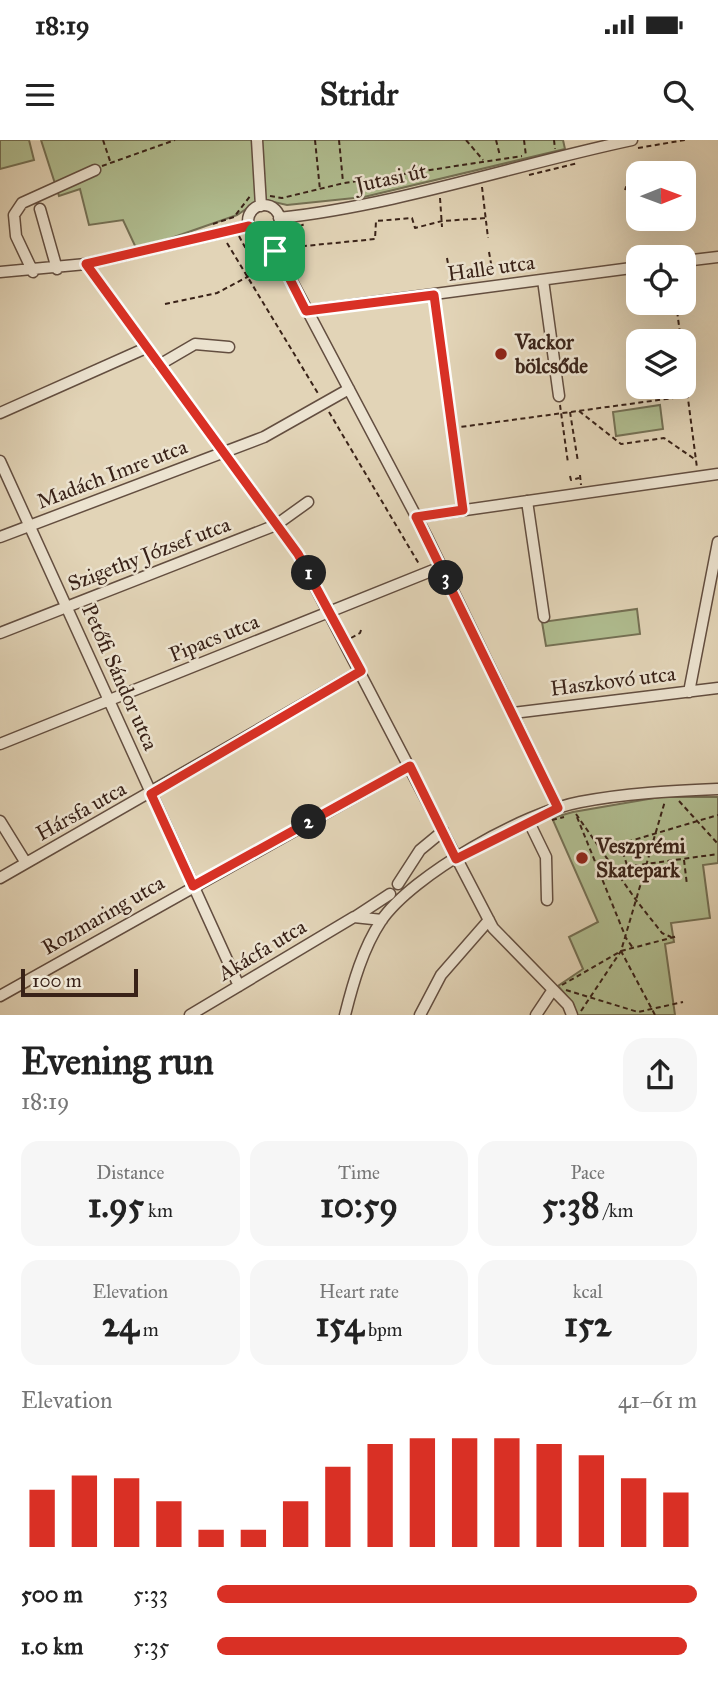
<!DOCTYPE html>
<html lang="en">
<head>
<meta charset="utf-8">
<style>
  body { margin:0; font-family:"IM FELL Great Primer",serif; background:#f6f6f6; color:#222; height:100vh; display:flex; flex-direction:column; font-size:26px; white-space:nowrap }
  * { box-sizing:border-box; margin:0 }
  p { font-size:23px; color:#767676 }
  .icon { flex:none; width:38px; height:38px; fill:none; stroke:currentColor; stroke-width:2; stroke-linecap:round; stroke-linejoin:round }
  .map { position:relative; height:875px; overflow:hidden }
  .drawer { display:flex; flex-direction:column; background:#fff; flex:1 }
  .drawer>* { flex:none }
  .needle { width:46px; rotate:89deg }
  .fabs { position:absolute; left:626px; top:21px; display:grid; gap:14px }
  .fabs a { display:grid; place-items:center; width:70px; height:70px; border-radius:14px; background:#fff; box-shadow:0 7px 28px #0002; font-size:35px }
  .scale { position:absolute; left:21px; bottom:18px; width:117px; box-sizing:border-box; padding-left:7px; border:4px solid #392218; border-top:0; font-size:19px; line-height:24px; white-space:nowrap; color:#392218; -webkit-text-stroke:5px #ece3d0; paint-order:stroke }
  .pin { position:absolute; display:grid; place-items:center; width:60px; height:60px; color:#fff; margin:-30px; border-radius:14px; box-shadow:0 4px 10px #0006 }
  .km { position:absolute; width:35px; height:35px; margin:-18px; border-radius:50%; background:#222; color:#fff; font-size:19px; line-height:35px; text-align:center }
  .round { display:grid; place-items:center; flex:none; width:74px; height:74px; border-radius:21px; background:#f6f6f6 }
  .headline { display:flex; align-items:center; justify-content:space-between; height:119px; padding:0 21px }
  h1 { font-size:38px; font-weight:700; line-height:52px }
  .figures { display:grid; grid-template-columns:repeat(3,1fr); gap:10px; height:119px; padding:7px 21px }
  .figures div { display:grid; align-content:center; border-radius:18px; background:#f6f6f6; text-align:center }
  .figures b { font-size:35px; font-weight:700 }
  .figures small { font-size:19px; font-weight:400 }
  .figures p { font-size:19px }
  .chart { height:196px; padding:14px 21px }
  .chart p { display:flex; justify-content:space-between }
  .chart svg { width:100%; height:126px; margin-top:7px; stroke:#d93025; stroke-width:6 }
  ul { padding:0 21px; list-style:none; font-size:23px }
  li { display:grid; grid-template-columns:112px 84px 1fr; align-items:center; height:52px }
  li i { height:18px; border-radius:9px; background:#d93025 }
  .status { display:flex; justify-content:space-between; align-items:center; height:49px; padding:0 35px; background:#fff; direction:ltr }
  .status svg { height:19px; fill:currentColor }
  header { display:flex; justify-content:space-between; align-items:center; height:91px; padding:0 21px; background:#fff; font-size:32px; font-weight:700 }
  .map>svg:first-child { display:block }
  .green { fill:#b0bd90; stroke:#747054; stroke-width:2 }
  .lines { fill:none; stroke-linecap:round; stroke-linejoin:round }
  .minor-casing { stroke:#634e40; stroke-width:13 }
  .path { stroke:#392218; stroke-width:2; stroke-dasharray:5 3.5; stroke-linecap:butt }
  .minor { stroke:#ece3d0; stroke-width:10 }
  .route-casing { stroke:#fff; stroke-width:14 }
  .route { stroke:#d93025; stroke-width:9 }
  .poi-dot { fill:#8f2418; stroke:#ece3d0; stroke-width:2.5 }
  .labels { text-anchor:middle; stroke-width:5; stroke-linejoin:round; paint-order:stroke }
  .street-label { font-size:21px; fill:#392218; stroke:#ece3d0 }
  .poi-label { font-size:21px; font-weight:bold; fill:#392218; stroke:#ece3d0; text-anchor:start }
</style>
</head>
<body>
<div class="status"><b>18:19</b><svg viewBox="0 0 49 12"><path d="M0 12V9h3v3zM5 12V6h3v6zM10 12V3h3v9zM15 12V0h3v12zM26 1h20v11H26zM47 4h2v5h-2z"/></svg></div>
<header><svg class="icon" aria-label="menu" viewBox="0 0 24 24"><path d="M4 6h16M4 12h16M4 18h16"/></svg>Stridr<svg class="icon" aria-label="search" viewBox="0 0 24 24"><circle cx="10" cy="10" r="6"/><path d="M15 15l6 6"/></svg></header>
<div class="map">
<svg width="718" height="875" viewBox="0 0 718 875">
  <rect width="100%" height="100%" fill="#e2d4b7"/>
  <filter id="stains"><feTurbulence type="fractalNoise" baseFrequency=".00286" numOctaves="4"/><feColorMatrix values="0 0 0 0 .2 0 0 0 0 .09 0 0 0 0 .02 0 0 0 .5 -.17"/></filter>
  <radialGradient id="worn" r=".72"><stop offset=".6" stop-color="#630" stop-opacity="0"/><stop offset="1" stop-color="#630" stop-opacity=".3"/></radialGradient>
  <path class="green" d="M 0,0 L 29,0 L 34,20 L 0,29 Z
    M 41,0 L 563,0 L 565,9 L 364,57 L 287,65 L 261,59 L 237,75 L 137,110 L 123,80 L 89,85 L 80,49 L 59,56 Z
    M 660,265 L 663,289 L 616,296 L 613,272 Z
    M 637,469 L 640,494 L 546,506 L 542,482 Z
    M 660,657 L 718,657 L 718,723 L 703,725 L 710,778 L 671,783 L 674,802 L 665,804 L 675,875 L 574,875 L 570,860 L 558,846 L 583,829 L 569,797 L 598,782 L 552,678 L 573,672 Z"/>
  <g class="lines">
    <defs>
      <path id="minor" d="M 257,0 L 261,66
        M248 81a16 16 0 1 1 32 0a16 16 0 1 1-32 0Z
        M 40,69 L 57,129
        M 279,78 C 398,65 514,25 632,0
        M 268,96 L 427,397 L 558,668
        M 684,121 L 718,117
        M 86,124 L 298,414 L 493,788 L 568,865 L 572,875
        M 0,132 L 86,124 L 249,86
        M 33,132 L 16,96 L 14,75 L 22,63 L 95,30
        M 543,140 L 559,256
        M 306,171 L 639,127
        M 159,225 L 195,204 L 229,207
        M 0,273 L 146,208
        M 0,321 L 239,846
        M 527,361 L 544,477
        M 416,377 L 718,334
        M 0,397 L 264,297 L 349,249
        M 0,493 L 276,385 L 308,362
        M 689,552 L 718,402
        M 513,573 L 718,548
        M 0,604 L 441,427
        M 528,680 L 546,717 L 547,760
        M 0,681 L 26,723
        M 0,738 L 361,531
        M 398,744 L 420,710 L 443,691
        M 355,777 L 390,754
        M 0,856 L 410,626
        M 190,875 L 354,777 L 382,780
        M 345,875 C 353,843 363,808 381,781 C 412,735 525,672 580,662 C 625,653 672,651 718,649
        M 420,875 L 441,835 L 489,780
        M 536,875 L 552,851"/>
    </defs>
    <use href="#minor" class="minor-casing"/>
    <path class="path" d="M 103,0 L 110,21
      M 315,0 L 320,50
      M 339,0 L 343,42
      M 466,0 L 483,20
      M 496,0 L 500,16
      M 524,0 L 526,16
      M 554,0 L 555,9
      M 638,8 L 685,0
      M 102,26 L 175,0
      M 529,35 L 578,23
      M 482,47 L 488,98
      M 625,50 L 626,47 L 639,44
      M 270,56 L 282,58 L 344,43 L 522,16
      M 440,58 L 442,87
      M 213,84 L 234,77 L 251,55
      M 239,96 L 246,109 L 266,111
      M 227,103 L 319,255
      M 283,103 L 287,91 L 305,84
      M 285,108 L 375,99 L 376,81 L 412,78 L 415,88 L 442,81 L 486,78
      M 489,112 L 492,129
      M 447,118 L 450,135
      M 435,163 L 462,362
      M 676,163 L 681,201
      M 165,164 L 217,153 L 251,135
      M 684,228 L 697,328
      M 560,265 L 568,323
      M 579,271 L 621,304 L 664,298 L 696,320
      M 329,272 L 419,424
      M 570,272 L 578,322
      M 453,288 L 688,256
      M 580,335 L 581,345
      M 570,336 L 571,340 L 579,338
      M 351,498 L 360,493 L 362,487
      M 679,661 L 718,704
      M 576,674 L 636,760 L 662,793 L 671,797
      M 577,677 L 626,798 L 633,808
      M 552,680 L 564,677
      M 620,704 L 627,725
      M 603,709 L 718,675
      M 684,720 L 687,745
      M 617,728 L 718,714
      M 562,845 L 621,811 L 678,796
      M 566,850 L 638,872 L 683,862
      M 581,871 L 621,811
      M 655,875 L 621,811 L 665,661"/>
    <use href="#minor" class="minor"/>
  </g>
  <g class="lines">
    <defs>
      <path id="route" d="M 249,86 L 254,94 L 268,96 L 306,171 L 434,155 L 463,370 L 416,377 L 558,668 L 456,719 L 410,626 L 193,746 L 151,654 L 361,531 L 298,414 L 86,124 Z"/>
    </defs>
    <use href="#route" class="route-casing"/>
    <use href="#route" class="route"/>
  </g>
  <g class="poi-dot">
    <circle cx="501" cy="214" r="7"/>
    <circle cx="582" cy="718" r="7"/>
  </g>
  <g class="labels">
    <g class="street-label">
      <text transform="translate(391 38) rotate(-12)" y="7">Jutasi út</text>
      <text transform="translate(491 128) rotate(-8)" y="7">Halle utca</text>
      <text transform="translate(112 334) rotate(-21)" y="7">Madách Imre utca</text>
      <text transform="translate(149 414) rotate(-21)" y="7">Szigethy József utca</text>
      <text transform="translate(214 498) rotate(-22)" y="7">Pipacs utca</text>
      <text transform="translate(120 537) rotate(66)" y="7">Petőfi Sándor utca</text>
      <text transform="translate(613 541) rotate(-7)" y="7">Haszkovó utca</text>
      <text transform="translate(81 671) rotate(-29)" y="7">Hársfa utca</text>
      <text transform="translate(103 775) rotate(-30)" y="7">Rozmaring utca</text>
      <text transform="translate(262 810) rotate(-31)" y="7">Akácfa utca</text>
    </g>
    <g class="poi-label">
      <text x="515" y="209">Vackor<tspan x="515" dy="24">bölcsőde</tspan></text>
      <text x="596" y="713">Veszprémi<tspan x="596" dy="24">Skatepark</tspan></text>
    </g>
  </g>
  <rect width="100%" height="100%" filter="url(#stains)"/>
  <rect width="100%" height="100%" fill="url(#worn)"/>
</svg>
<div class="fabs">
<a><svg class="needle" viewBox="-14 -14 28 28"><path d="M0-13l5 13h-10z" fill="#e53935"/><path d="M0 13l5-13h-10z" fill="#767676"/></svg></a>
<a><svg class="icon" aria-label="locate" viewBox="0 0 24 24"><circle cx="12" cy="12" r="6"/><path d="M12 2v4M12 18v4M2 12h4M18 12h4"/></svg></a>
<a><svg class="icon" aria-label="layers" viewBox="0 0 24 24"><path d="M12 4l9 5-9 5-9-5zM3 14l9 5 9-5"/></svg></a>
</div>
<div class="scale">100 m</div>
<div class="pin" style="left:275px;top:111px;background:#1e9e55"><svg class="icon" aria-label="arrive" viewBox="0 0 24 24"><path d="M6 21V4h12l-3 4 3 4H6"/></svg></div>
<b class="km" style="left:309px;top:433px">1</b>
<b class="km" style="left:309px;top:682px">2</b>
<b class="km" style="left:446px;top:438px">3</b>
</div>
<section class="drawer">
<div class="headline"><div><h1>Evening run</h1><p>18:19</p></div><a class="round"><svg class="icon" aria-label="share" viewBox="0 0 24 24"><path d="M12 15V3M7 8l5-5 5 5M5 13v7h14v-7"/></svg></a></div>
<div class="figures">
<div><p>Distance</p><b>1.95<small> km</small></b></div>
<div><p>Time</p><b>10:59</b></div>
<div><p>Pace</p><b>5:38<small> /km</small></b></div>
</div>
<div class="figures">
<div><p>Elevation</p><b>24<small> m</small></b></div>
<div><p>Heart rate</p><b>154<small> bpm</small></b></div>
<div><p>kcal</p><b>152</b></div>
</div>
<div class="chart"><p><span>Elevation</span>41–61 m</p>
<svg viewBox="0 0 160 44" preserveAspectRatio="none"><path d="M5 44V24M15 44V19M25 44V20M35 44V28M45 44V38M55 44V38M65 44V28M75 44V16M85 44V8M95 44V6M105 44V6M115 44V6M125 44V8M135 44V12M145 44V20M155 44V25"/></svg>
</div>
<ul>
<li><b>500 m</b>5:33<i style="width:100%"></i></li>
<li><b>1.0 km</b>5:35<i style="width:98%"></i></li>
</ul>
</section>
</body>
</html>
